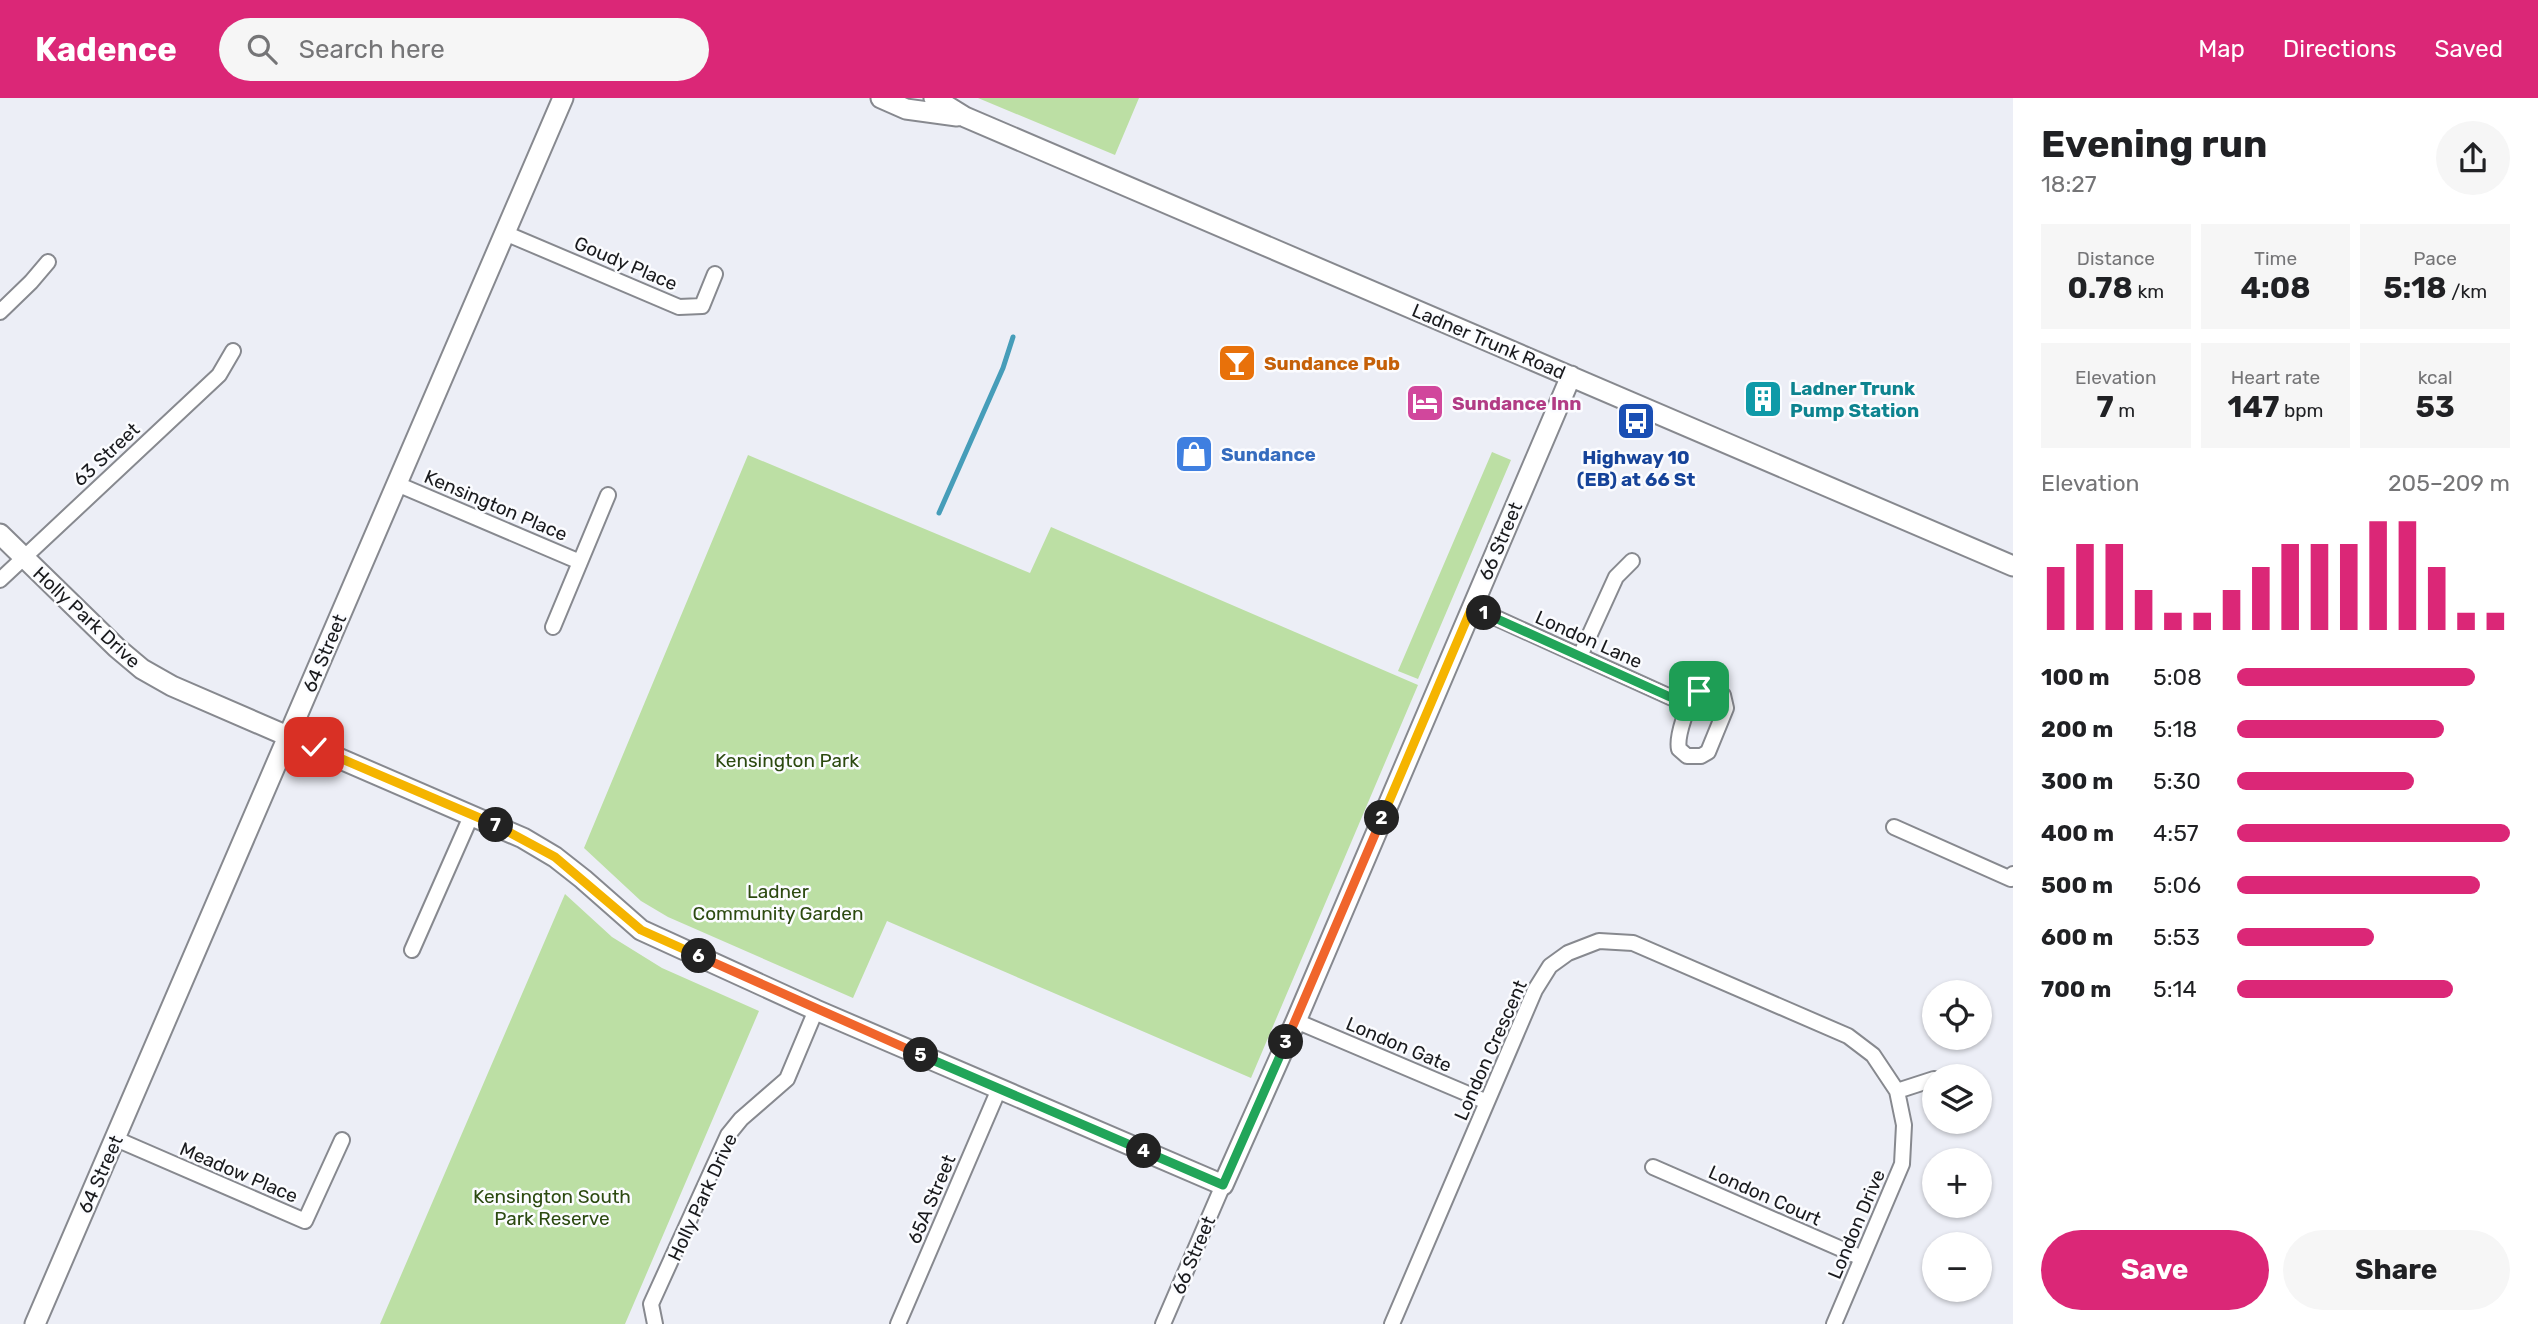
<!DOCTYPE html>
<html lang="en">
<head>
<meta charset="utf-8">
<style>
  body { margin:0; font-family:Rubik,sans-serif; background:#f6f6f6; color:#202124; height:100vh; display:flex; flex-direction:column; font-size:26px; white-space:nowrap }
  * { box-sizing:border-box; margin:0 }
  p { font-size:23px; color:#757577 }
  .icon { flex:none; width:38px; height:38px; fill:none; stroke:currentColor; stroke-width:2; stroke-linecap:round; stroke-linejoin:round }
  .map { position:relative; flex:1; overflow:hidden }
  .details { display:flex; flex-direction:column; background:#fff; width:525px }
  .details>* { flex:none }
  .fabs { position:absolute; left:1922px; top:882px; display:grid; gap:14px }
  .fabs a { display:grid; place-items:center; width:70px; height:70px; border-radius:50%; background:#fff; box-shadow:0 2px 5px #0004; font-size:35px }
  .pin { position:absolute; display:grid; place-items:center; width:60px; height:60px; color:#fff; margin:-30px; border-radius:14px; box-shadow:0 4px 10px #0006 }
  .km { position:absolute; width:35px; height:35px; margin:-18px; border-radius:50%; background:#222; color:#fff; font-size:19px; line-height:35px; text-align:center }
  .round { display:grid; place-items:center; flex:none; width:74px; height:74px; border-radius:37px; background:#f6f6f6 }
  .overview { display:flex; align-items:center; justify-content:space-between; height:119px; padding:0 28px }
  h1 { font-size:38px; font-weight:700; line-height:52px }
  .metrics { display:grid; grid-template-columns:repeat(3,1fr); gap:10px; height:119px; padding:7px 28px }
  .metrics div { display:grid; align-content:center; border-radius:0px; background:#f6f6f6; text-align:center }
  .metrics b { font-size:30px; font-weight:700 }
  .metrics small { font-size:19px; font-weight:400 }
  .metrics p { font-size:19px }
  .chart { height:196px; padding:14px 28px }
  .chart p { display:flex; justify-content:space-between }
  .chart svg { width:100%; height:126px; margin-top:7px; stroke:#db2777; stroke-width:6 }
  .primary-button { display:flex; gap:14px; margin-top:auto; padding:14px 28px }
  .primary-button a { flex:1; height:80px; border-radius:42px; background:#db2777; color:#fff; font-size:28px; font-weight:700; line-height:80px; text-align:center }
  .primary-button a+a { background:#f6f6f6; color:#202124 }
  ul { padding:0 28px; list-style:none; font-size:23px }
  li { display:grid; grid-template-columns:112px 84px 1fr; align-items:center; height:52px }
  li i { height:18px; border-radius:9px; background:#db2777 }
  header { display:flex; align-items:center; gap:42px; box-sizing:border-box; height:98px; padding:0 35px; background:#db2777; color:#fff }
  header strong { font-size:33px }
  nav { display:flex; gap:38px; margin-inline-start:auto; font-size:24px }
  .search { width:490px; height:63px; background:#f6f6f6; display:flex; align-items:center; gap:18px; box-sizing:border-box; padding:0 24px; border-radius:38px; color:#757577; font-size:26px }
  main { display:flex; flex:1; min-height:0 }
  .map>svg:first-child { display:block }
  .green { fill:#bcdfa4 }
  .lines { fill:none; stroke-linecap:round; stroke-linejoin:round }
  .stream { stroke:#469db9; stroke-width:5 }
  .street-casing { stroke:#87898f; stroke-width:18 }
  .secondary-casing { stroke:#87898f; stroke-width:23 }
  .street { stroke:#fff; stroke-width:14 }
  .secondary { stroke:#fff; stroke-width:19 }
  .split-1-casing { stroke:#fff; stroke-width:14 }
  .split-2-casing { stroke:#fff; stroke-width:14 }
  .split-3-casing { stroke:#fff; stroke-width:14 }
  .split-4-casing { stroke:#fff; stroke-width:14 }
  .split-5-casing { stroke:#fff; stroke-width:14 }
  .split-6-casing { stroke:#fff; stroke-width:14 }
  .split-7-casing { stroke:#fff; stroke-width:14 }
  .split-8-casing { stroke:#fff; stroke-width:14 }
  .split-1 { stroke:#22a559; stroke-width:9 }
  .split-2 { stroke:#f5b400; stroke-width:9 }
  .split-3 { stroke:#f0652b; stroke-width:9 }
  .split-4 { stroke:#22a559; stroke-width:9 }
  .split-5 { stroke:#22a559; stroke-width:9 }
  .split-6 { stroke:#f0652b; stroke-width:9 }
  .split-7 { stroke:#f5b400; stroke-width:9 }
  .split-8 { stroke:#f5b400; stroke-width:9 }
  .labels { text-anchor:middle; stroke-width:5; stroke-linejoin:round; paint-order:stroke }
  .street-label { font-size:19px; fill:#191a1d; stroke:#fbfcff }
  .food-label { font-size:19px; font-weight:bold; fill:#c56008; stroke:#fbfcff; text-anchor:start }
  .culture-label { font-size:19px; font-weight:bold; fill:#0d838f; stroke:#fbfcff; text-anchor:start }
  .hotel-label { font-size:19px; font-weight:bold; fill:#b23c85; stroke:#fbfcff; text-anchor:start }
  .shop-label { font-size:19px; font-weight:bold; fill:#366cbe; stroke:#fbfcff; text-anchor:start }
  .transit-label { font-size:19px; font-weight:bold; fill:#164399; stroke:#fbfcff }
  .park-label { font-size:19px; fill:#2c4a10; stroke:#fbfcff }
</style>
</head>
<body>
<header>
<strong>Kadence</strong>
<div class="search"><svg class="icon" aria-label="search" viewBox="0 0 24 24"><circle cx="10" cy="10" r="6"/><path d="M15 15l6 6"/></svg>Search here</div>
<nav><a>Map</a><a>Directions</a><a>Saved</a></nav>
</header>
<main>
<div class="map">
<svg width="2013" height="1226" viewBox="0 0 2013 1226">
  <rect width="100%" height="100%" fill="#eceef6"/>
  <path class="green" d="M 978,0 L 1139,0 L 1115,57 Z
    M 1492,354 L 1511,362 L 1418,581 L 1398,573 Z
    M 748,357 L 1030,475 L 1051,429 L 1418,587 L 1251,980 L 887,823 L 853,900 L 668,819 L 641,803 L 584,750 Z
    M 565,796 L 612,839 L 662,870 L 759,913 L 625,1226 L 380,1226 Z"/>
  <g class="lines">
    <path class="stream" d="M 939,415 L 1003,270 L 1013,239"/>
    <defs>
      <path id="street" d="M 505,135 L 679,209 L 702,208 L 715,176
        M 0,214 L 31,184 L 48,164
        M 397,386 L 580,464
        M 0,482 L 219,277 L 233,253
        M 1472,509 L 1690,608
        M 553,529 L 608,397
        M 1580,558 L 1616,479 L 1632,463
        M 1713,590 L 1723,597 L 1726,610 L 1708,654 L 1701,658 L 1687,658 L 1679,651 C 1676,639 1688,604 1696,595 C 1701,590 1707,590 1713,590 Z
        M 1894,729 L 2011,781 L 2013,776
        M 412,852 L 472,716
        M 1296,923 L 1487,1004
        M 1897,993 L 1934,981
        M 116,1041 L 305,1123 L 342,1042
        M 1653,1069 L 1862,1160
        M 655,1226 L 651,1206 L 728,1037 L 741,1021 L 787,981 L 816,912
        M 898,1226 L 999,991
        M 1163,1226 L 1223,1087
        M 1392,1226 L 1535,892 L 1550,868 L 1568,855 L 1599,843 L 1633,845 L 1848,938 L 1873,957 L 1897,993 L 1904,1027 L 1902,1066 L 1834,1226"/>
      <path id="secondary" d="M 881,0 L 906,11 L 957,18
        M 934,0 L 965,19 L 2013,468
        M 0,436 L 117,550 L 142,571 L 172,588 L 523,740 L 555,759 L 583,781 L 641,832 L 816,912 L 1223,1087 L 1296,923 L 1571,278
        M 35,1226 L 563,0"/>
    </defs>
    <use href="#street" class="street-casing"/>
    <use href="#secondary" class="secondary-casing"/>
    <use href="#street" class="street"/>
    <use href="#secondary" class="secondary"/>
  </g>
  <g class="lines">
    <defs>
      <path id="split-1" d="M 1484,515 L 1690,608 L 1699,593"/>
      <path id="split-2" d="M 1382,720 L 1472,509 L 1484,515"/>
      <path id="split-3" d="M 1286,944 L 1382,720"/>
      <path id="split-4" d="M 1144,1053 L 1223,1087 L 1286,944"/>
      <path id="split-5" d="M 921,957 L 1144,1053"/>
      <path id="split-6" d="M 699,858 L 921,957"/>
      <path id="split-7" d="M 496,727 L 555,759 L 641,832 L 699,858"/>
      <path id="split-8" d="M 314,649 L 496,727"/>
    </defs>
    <use href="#split-1" class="split-1-casing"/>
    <use href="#split-2" class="split-2-casing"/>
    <use href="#split-3" class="split-3-casing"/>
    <use href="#split-4" class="split-4-casing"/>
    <use href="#split-5" class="split-5-casing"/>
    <use href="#split-6" class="split-6-casing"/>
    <use href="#split-7" class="split-7-casing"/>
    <use href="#split-8" class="split-8-casing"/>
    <use href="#split-1" class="split-1"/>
    <use href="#split-2" class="split-2"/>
    <use href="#split-3" class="split-3"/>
    <use href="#split-4" class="split-4"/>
    <use href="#split-5" class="split-5"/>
    <use href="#split-6" class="split-6"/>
    <use href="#split-7" class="split-7"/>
    <use href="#split-8" class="split-8"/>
  </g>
  <defs>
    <symbol id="bar-square" viewBox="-11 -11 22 22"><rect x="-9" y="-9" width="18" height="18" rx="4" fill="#e8710a" stroke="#fbfcff"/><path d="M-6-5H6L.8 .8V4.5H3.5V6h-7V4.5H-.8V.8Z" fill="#fff"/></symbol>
    <symbol id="building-square" viewBox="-11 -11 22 22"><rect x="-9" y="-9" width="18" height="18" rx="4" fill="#0f9aa8" stroke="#fbfcff"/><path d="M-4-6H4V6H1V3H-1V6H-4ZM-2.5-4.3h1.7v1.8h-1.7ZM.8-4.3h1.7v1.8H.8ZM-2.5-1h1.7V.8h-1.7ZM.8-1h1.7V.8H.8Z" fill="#fff"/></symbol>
    <symbol id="hotel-square" viewBox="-11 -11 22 22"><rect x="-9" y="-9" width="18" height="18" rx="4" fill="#d1479c" stroke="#fbfcff"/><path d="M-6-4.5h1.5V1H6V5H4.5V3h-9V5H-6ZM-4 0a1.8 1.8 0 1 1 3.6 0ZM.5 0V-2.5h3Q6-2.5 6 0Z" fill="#fff"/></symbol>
    <symbol id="bus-square" viewBox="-11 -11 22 22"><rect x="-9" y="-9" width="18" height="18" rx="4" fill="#1a4fb4" stroke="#fbfcff"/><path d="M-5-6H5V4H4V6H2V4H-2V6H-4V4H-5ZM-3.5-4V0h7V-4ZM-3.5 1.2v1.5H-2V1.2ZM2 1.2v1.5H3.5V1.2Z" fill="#fff"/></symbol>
    <symbol id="shop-square" viewBox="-11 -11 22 22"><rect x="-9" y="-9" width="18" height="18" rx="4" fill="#3f7fe0" stroke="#fbfcff"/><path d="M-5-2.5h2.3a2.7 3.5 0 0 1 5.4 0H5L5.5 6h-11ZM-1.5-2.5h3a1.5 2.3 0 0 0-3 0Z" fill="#fff"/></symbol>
  </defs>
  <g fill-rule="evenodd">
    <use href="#bar-square" x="1215" y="243" width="44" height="44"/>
    <use href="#building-square" x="1741" y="279" width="44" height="44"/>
    <use href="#hotel-square" x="1403" y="283" width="44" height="44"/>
    <use href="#bus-square" x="1614" y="301" width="44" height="44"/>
    <use href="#shop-square" x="1172" y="334" width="44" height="44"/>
  </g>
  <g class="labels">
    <g class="street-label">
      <text transform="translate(626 165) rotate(23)" y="7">Goudy Place</text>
      <text transform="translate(1489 243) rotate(23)" y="7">Ladner Trunk Road</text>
      <text transform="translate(106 356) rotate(-43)" y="7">63 Street</text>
      <text transform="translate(496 407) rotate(23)" y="7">Kensington Place</text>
      <text transform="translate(1500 443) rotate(-67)" y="7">66 Street</text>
      <text transform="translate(87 519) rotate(43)" y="7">Holly Park Drive</text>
      <text transform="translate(1589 541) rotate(24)" y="7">London Lane</text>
      <text transform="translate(324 555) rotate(-67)" y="7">64 Street</text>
      <text transform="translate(1399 946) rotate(23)" y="7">London Gate</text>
      <text transform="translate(1490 952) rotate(-66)" y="7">London Crescent</text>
      <text transform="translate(239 1074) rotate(23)" y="7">Meadow Place</text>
      <text transform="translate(100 1076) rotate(-66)" y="7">64 Street</text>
      <text transform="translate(1765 1097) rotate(24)" y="7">London Court</text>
      <text transform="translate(702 1099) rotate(-65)" y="7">Holly Park Drive</text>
      <text transform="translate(931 1101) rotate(-67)" y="7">65A Street</text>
      <text transform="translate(1856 1126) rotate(-67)" y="7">London Drive</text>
      <text transform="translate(1193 1157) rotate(-67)" y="7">66 Street</text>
    </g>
    <g class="food-label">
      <text x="1264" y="272">Sundance Pub</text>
    </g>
    <g class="culture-label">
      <text x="1790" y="297">Ladner Trunk<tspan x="1790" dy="22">Pump Station</tspan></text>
    </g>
    <g class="hotel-label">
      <text x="1452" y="312">Sundance Inn</text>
    </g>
    <g class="shop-label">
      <text x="1221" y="363">Sundance</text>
    </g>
    <g class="transit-label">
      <text x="1636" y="366">Highway 10<tspan x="1636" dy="22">(EB) at 66 St</tspan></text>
    </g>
    <g class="park-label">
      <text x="787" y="669">Kensington Park</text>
      <text x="778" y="800">Ladner<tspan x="778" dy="22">Community Garden</tspan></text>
      <text x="552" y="1105">Kensington South<tspan x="552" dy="22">Park Reserve</tspan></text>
    </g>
  </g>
</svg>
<div class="fabs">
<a><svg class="icon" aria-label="locate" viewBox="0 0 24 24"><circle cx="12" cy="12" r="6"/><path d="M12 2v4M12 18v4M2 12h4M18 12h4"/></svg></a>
<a><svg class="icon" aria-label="layers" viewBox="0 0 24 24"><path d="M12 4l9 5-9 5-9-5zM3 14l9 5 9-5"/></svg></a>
<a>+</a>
<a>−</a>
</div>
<div class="pin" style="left:1699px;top:593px;background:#1e9e55"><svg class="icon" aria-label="arrive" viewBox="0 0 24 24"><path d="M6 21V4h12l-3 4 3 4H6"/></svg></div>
<div class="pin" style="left:314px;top:649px;background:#d93025"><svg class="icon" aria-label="check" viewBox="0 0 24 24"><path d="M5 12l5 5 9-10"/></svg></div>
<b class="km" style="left:1484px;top:515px">1</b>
<b class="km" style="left:1382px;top:720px">2</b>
<b class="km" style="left:1286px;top:944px">3</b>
<b class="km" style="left:1144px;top:1053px">4</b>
<b class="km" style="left:921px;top:957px">5</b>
<b class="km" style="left:699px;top:858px">6</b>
<b class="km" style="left:496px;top:727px">7</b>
</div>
<section class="details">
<div class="overview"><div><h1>Evening run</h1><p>18:27</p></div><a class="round"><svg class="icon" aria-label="share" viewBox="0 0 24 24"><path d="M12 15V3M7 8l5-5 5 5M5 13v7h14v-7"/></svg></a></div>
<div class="metrics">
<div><p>Distance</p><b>0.78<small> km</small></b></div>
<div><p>Time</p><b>4:08</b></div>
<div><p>Pace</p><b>5:18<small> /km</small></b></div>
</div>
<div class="metrics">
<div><p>Elevation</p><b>7<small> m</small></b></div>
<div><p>Heart rate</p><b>147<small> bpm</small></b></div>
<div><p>kcal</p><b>53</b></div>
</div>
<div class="chart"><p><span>Elevation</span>205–209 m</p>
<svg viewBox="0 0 160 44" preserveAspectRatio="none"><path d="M5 44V22M15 44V14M25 44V14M35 44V30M45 44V38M55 44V38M65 44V30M75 44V22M85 44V14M95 44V14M105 44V14M115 44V6M125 44V6M135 44V22M145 44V38M155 44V38"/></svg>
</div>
<ul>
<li><b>100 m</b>5:08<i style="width:87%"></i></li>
<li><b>200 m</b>5:18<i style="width:76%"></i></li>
<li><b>300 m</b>5:30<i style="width:65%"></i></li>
<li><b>400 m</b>4:57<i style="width:100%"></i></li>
<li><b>500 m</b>5:06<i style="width:89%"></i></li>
<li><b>600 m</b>5:53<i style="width:50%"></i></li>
<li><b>700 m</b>5:14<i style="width:79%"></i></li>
</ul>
<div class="primary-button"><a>Save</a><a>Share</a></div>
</section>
</main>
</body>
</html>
